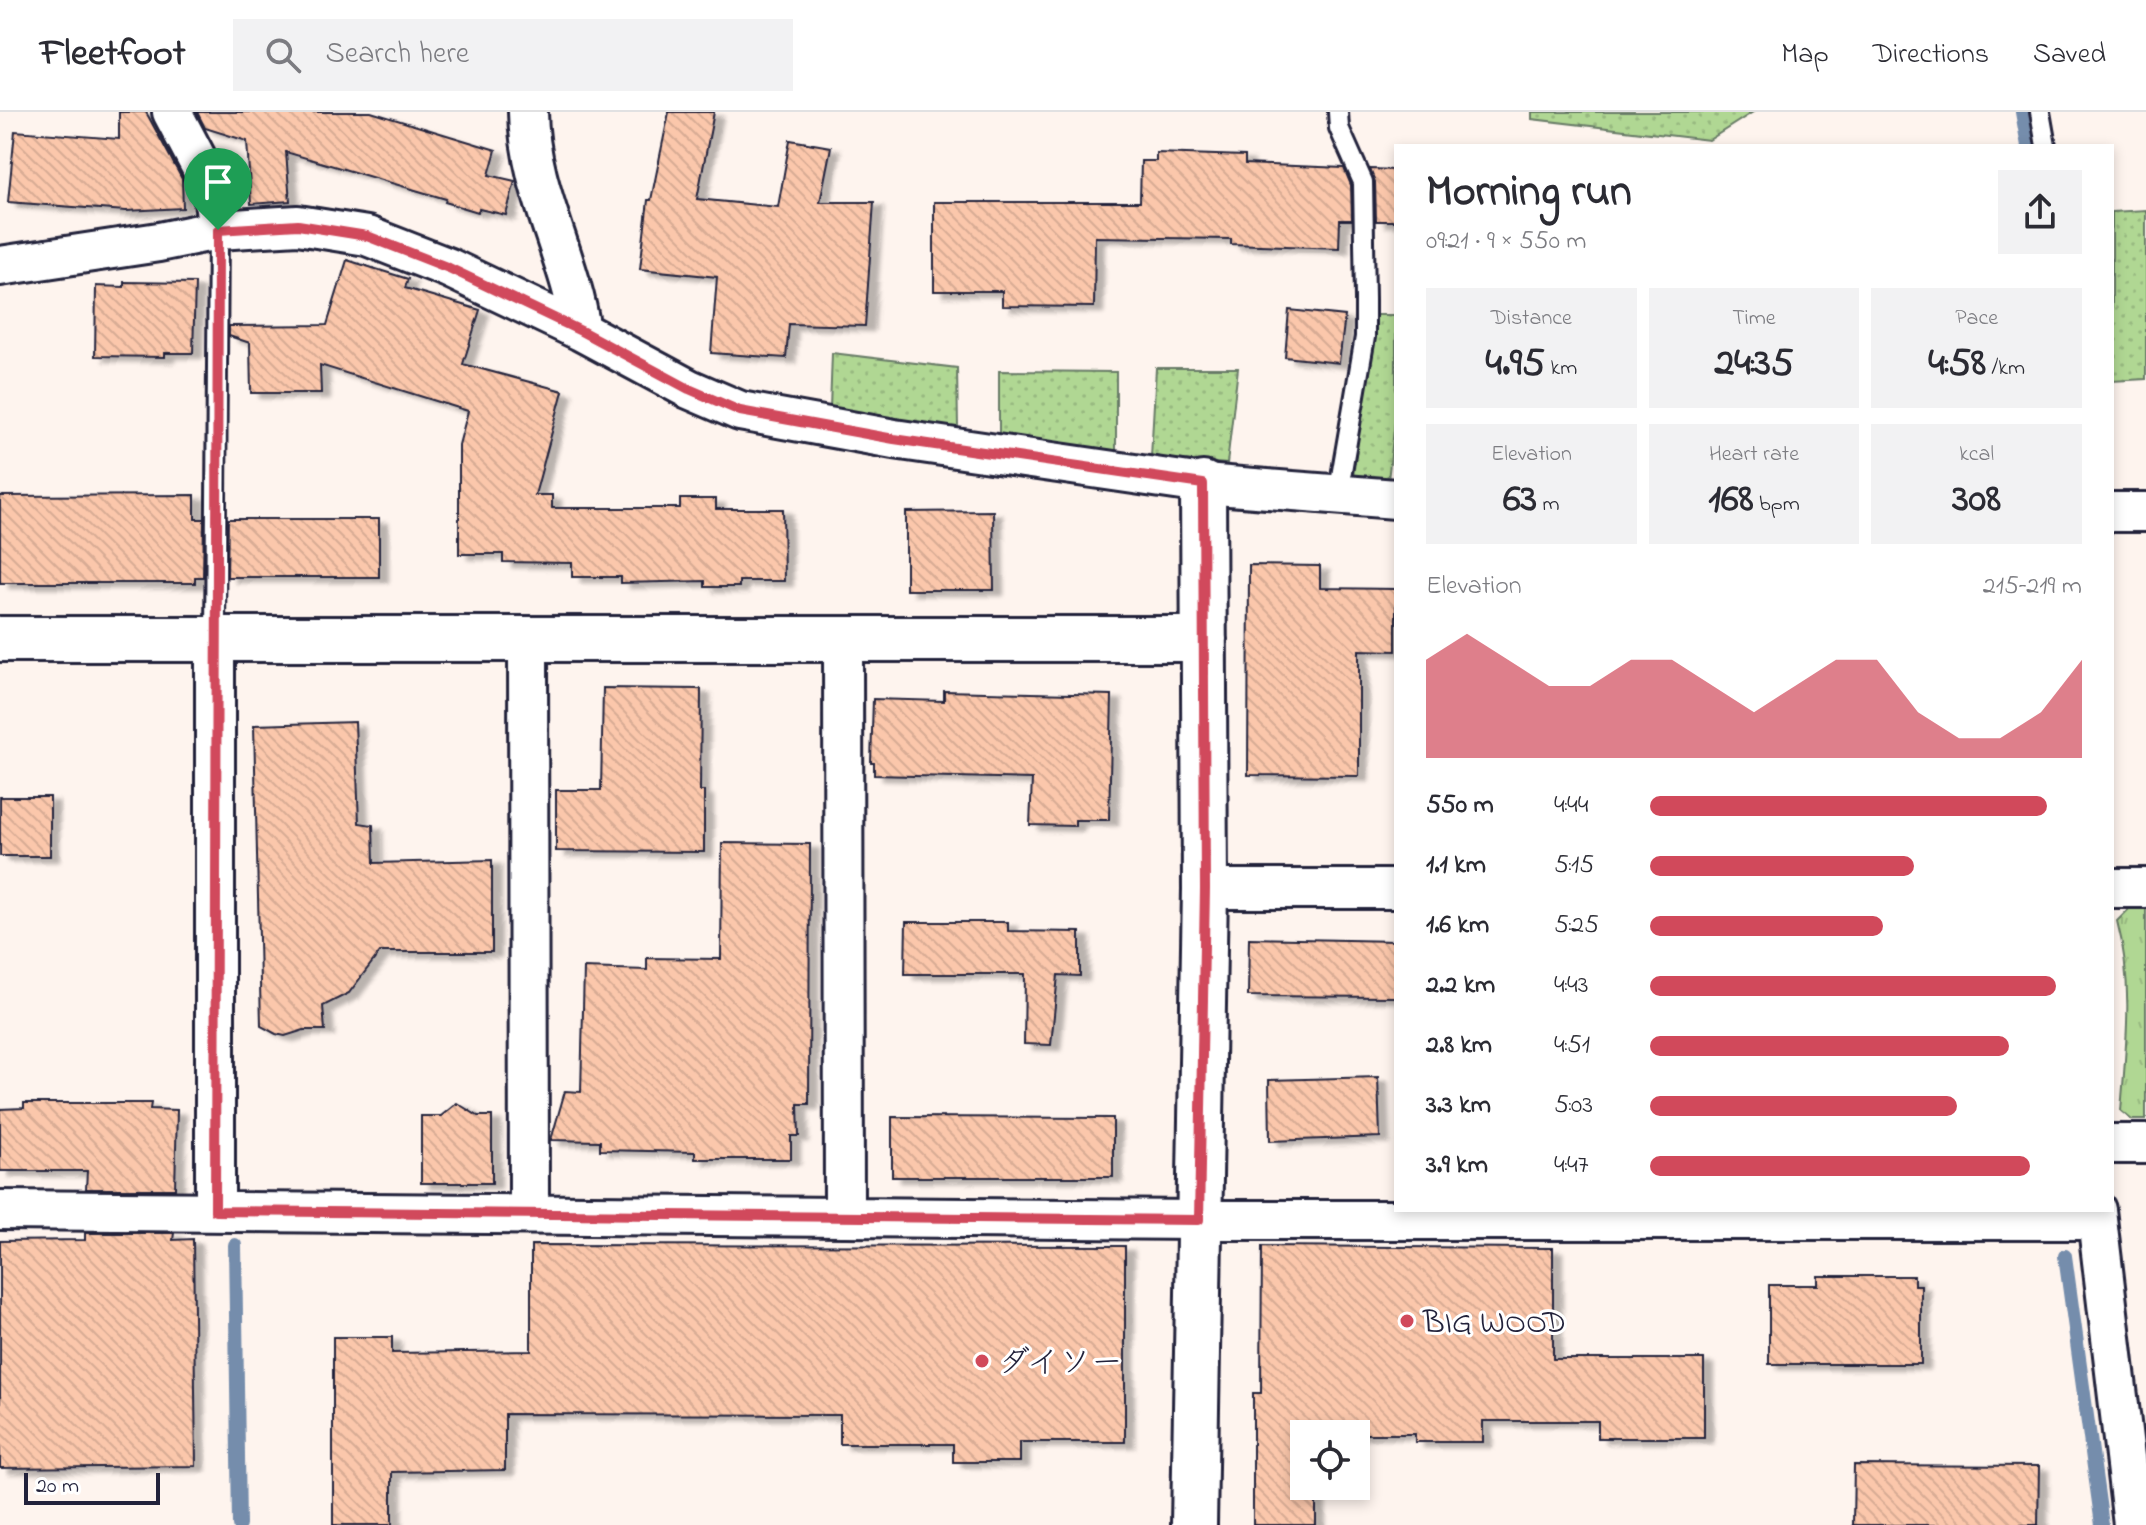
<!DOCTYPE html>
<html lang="en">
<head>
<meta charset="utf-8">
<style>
  body { margin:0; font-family:"Indie Flower","Klee One",sans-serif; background:#f2f2f3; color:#2b2b33; height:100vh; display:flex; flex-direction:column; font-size:30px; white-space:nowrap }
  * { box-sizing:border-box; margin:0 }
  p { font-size:26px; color:#7c7c81 }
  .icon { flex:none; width:44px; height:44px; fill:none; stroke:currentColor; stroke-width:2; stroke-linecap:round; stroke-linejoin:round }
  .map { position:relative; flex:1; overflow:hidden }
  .panel { position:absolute; left:1394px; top:32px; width:720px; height:1068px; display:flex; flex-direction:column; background:#fff; border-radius:0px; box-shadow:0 4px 12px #0003 }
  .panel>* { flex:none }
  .controls { position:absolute; left:1290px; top:1308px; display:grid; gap:16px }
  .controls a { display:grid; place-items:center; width:80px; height:80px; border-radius:0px; background:#fff; box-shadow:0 4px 12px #0003; font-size:40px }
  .scale { position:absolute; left:24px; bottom:20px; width:136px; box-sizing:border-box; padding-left:8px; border:4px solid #22223b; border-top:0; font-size:22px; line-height:28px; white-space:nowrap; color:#22223b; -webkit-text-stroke:6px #fff; paint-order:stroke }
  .pin { position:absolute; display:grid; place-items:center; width:68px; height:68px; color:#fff; margin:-82px -34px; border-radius:50% 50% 50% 0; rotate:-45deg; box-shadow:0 0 8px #0007 }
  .pin .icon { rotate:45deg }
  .round { display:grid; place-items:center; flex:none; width:84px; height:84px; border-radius:0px; background:#f2f2f3 }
  .overview { display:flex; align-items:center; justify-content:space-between; height:136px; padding:0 32px }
  h1 { font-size:44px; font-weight:800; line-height:60px }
  .metrics { display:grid; grid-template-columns:repeat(3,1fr); gap:12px; height:136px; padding:8px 32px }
  .metrics div { display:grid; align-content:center; border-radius:0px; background:#f2f2f3; text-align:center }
  .metrics b { font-size:40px; font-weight:800 }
  .metrics small { font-size:22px; font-weight:400 }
  .metrics p { font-size:22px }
  .chart { height:224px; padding:16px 32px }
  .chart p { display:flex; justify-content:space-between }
  .chart svg { width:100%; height:144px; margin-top:8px; fill:#d1495b; opacity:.7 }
  ul { padding:0 32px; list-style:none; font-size:26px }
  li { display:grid; grid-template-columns:128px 96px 1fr; align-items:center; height:60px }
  li i { height:20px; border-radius:10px; background:#d1495b }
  header { display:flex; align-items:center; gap:48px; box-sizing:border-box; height:112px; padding:0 40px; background:#fff; border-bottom:2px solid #e1e1e2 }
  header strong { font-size:38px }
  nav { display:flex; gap:44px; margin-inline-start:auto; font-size:28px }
  .search { width:560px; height:72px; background:#f2f2f3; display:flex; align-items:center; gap:20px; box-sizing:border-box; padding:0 28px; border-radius:0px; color:#7c7c81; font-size:30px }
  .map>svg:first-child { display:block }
  .grass { fill:url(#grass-dots); stroke:#697c67; stroke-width:2 }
  .park { fill:url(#park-tufts); stroke:#697c67; stroke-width:2 }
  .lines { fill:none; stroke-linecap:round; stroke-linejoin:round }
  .stream { stroke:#758dac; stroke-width:14 }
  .building { fill:url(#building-back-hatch); stroke:#22223b; stroke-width:2; filter:url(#shadow) }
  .service-casing { stroke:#22223b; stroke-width:24 }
  .minor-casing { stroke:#22223b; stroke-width:44 }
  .tertiary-casing { stroke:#22223b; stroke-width:50 }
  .service { stroke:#fff; stroke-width:18 }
  .minor { stroke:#fff; stroke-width:38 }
  .tertiary { stroke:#fff; stroke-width:44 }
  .route-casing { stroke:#fff; stroke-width:16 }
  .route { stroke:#d1495b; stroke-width:10 }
  .poi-dot { fill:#d1495b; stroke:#fff; stroke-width:3 }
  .labels { text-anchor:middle; stroke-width:6; stroke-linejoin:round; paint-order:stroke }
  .poi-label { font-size:32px; fill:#22223b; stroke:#fff; text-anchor:start }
</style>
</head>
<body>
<header>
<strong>Fleetfoot</strong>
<div class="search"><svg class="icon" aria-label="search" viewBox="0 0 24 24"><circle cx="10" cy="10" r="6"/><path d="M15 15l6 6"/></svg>Search here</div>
<nav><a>Map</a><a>Directions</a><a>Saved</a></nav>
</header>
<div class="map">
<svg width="2146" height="1413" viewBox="0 0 2146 1413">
  <defs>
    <pattern id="grass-dots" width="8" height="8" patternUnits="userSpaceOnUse" patternTransform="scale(2)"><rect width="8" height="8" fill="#b0d793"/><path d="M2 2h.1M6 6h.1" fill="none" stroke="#97b880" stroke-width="1.8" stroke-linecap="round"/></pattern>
    <pattern id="park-tufts" width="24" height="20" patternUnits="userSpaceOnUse" patternTransform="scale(2)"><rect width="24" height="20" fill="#b0d793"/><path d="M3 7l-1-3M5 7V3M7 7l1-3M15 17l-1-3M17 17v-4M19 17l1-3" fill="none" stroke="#97b880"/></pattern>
    <pattern id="building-back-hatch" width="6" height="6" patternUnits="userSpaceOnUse" patternTransform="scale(2)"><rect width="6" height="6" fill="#fbc7ab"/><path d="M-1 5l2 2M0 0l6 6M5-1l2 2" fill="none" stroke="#d7ab94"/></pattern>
    <filter id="shadow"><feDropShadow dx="9" dy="5" stdDeviation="2" flood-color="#0004"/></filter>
  </defs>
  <rect width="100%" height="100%" fill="#fef4ee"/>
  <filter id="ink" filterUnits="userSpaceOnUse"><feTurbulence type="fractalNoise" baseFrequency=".0125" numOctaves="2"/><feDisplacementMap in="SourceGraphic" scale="16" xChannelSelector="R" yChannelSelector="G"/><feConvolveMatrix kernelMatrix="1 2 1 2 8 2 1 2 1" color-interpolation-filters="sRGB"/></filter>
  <g filter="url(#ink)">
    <path class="grass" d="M 1532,0 L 1753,0 L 1709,28 L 1532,7 Z
      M 2146,98 L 2146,267 L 2112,269 L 2112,100 Z
      M 1374,203 L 1396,203 L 1396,301 L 1388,368 L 1353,365 Z
      M 832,241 L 957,256 L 958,316 L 830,297 Z
      M 1156,256 L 1238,256 L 1227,352 L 1151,345 Z
      M 999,259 L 1116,260 L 1116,339 L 999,322 Z"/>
    <path class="park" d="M 2130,796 L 2146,796 L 2146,1008 L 2132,1008 L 2121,999 C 2126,934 2134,872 2117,809 Z"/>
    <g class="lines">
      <path class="stream" d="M 2022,0 L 2028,34
        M 235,1133 L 239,1413
        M 2065,1144 L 2102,1413"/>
    </g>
    <path class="building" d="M 119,0 L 146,0 L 182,67 L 183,96 L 126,99 L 8,90 L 15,19 L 119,27 Z
      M 197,0 L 371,0 L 496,38 L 489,63 L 515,69 L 506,103 L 479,97 L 478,100 L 445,90 L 446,87 L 286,40 L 290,89 L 251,92 L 247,29 L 205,16 Z
      M 669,0 L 714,0 L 697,87 L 778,95 L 790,28 L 831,35 L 820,90 L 874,90 L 865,214 L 789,212 L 786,246 L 711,241 L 717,165 L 640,157 L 648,88 L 651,88 Z
      M 1156,41 L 1245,44 L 1245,52 L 1344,56 L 1351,73 L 1352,108 L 1340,108 L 1339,136 L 1231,132 L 1231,127 L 1095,125 L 1094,195 L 1002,194 L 1002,179 L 934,179 L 934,90 L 1140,90 L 1141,49 L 1156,49 Z
      M 1370,57 L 1396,58 L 1396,109 L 1376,109 L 1375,70 Z
      M 347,148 L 408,167 L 405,176 L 480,198 L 463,252 L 563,279 L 535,383 L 552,383 L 552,396 L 680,396 L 680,387 L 716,387 L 716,397 L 783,397 L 784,469 L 739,469 L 739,475 L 705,475 L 705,469 L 621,471 L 621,465 L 572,465 L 572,451 L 503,450 L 503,442 L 459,442 L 459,333 L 468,299 L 320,253 L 321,281 L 251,281 L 250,231 L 229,224 L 229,214 L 327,213 Z
      M 124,170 L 195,171 L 193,241 L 165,241 L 165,245 L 95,244 L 96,174 L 124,175 Z
      M 1289,198 L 1345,204 L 1339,251 L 1285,245 Z
      M 195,383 L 195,407 L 204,407 L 203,465 L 195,465 L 195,471 L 0,471 L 0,384 Z
      M 993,399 L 994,478 L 906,478 L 906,400 Z
      M 228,407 L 379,407 L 379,465 L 227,465 Z
      M 1249,453 L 1320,454 L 1320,476 L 1396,477 L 1396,539 L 1359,538 L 1359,664 L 1248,663 Z
      M 603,576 L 701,577 L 700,679 L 704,679 L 704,740 L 556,739 L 556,678 L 601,678 Z
      M 944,579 L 1112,583 L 1109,708 L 1075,708 L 1075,714 L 1030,713 L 1032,667 L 874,663 L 874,651 L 871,651 L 873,587 L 944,589 Z
      M 355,610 L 359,711 L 373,713 L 374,751 L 492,748 L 492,840 L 380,840 L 349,881 L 323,894 L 325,918 L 304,918 L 285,924 L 276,922 L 261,914 L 254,613 Z
      M 0,685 L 50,685 L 50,744 L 0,744 Z
      M 722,731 L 810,732 L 809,992 L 798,992 L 799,1024 L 791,1024 L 791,1047 L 695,1047 L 695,1040 L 600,1038 L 600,1029 L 551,1028 L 565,979 L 581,980 L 584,856 L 647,858 L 647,846 L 721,847 Z
      M 906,810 L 1008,810 L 1008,819 L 1080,820 L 1080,864 L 1058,863 L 1051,933 L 1024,932 L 1025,862 L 905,862 Z
      M 1249,826 L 1396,829 L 1396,885 L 1248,884 Z
      M 1378,965 L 1380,1025 L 1270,1029 L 1269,968 Z
      M 24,991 L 151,991 L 150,997 L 177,998 L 175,1077 L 86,1077 L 87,1059 L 0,1059 L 0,997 L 24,996 Z
      M 457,991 L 478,1004 L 492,1004 L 492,1071 L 421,1071 L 421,1004 L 441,1004 Z
      M 892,1005 L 1113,1006 L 1113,1065 L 892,1065 Z
      M 85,1121 L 174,1121 L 173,1128 L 193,1127 L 196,1354 L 0,1356 L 0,1129 L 85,1128 Z
      M 531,1133 L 1125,1134 L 1125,1330 L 1020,1330 L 1020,1350 L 953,1350 L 953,1332 L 840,1332 L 840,1303 L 505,1302 L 505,1358 L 392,1360 L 392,1413 L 333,1413 L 333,1225 L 392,1225 L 392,1241 L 531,1239 Z
      M 1262,1134 L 1553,1136 L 1553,1247 L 1704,1247 L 1704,1326 L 1598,1326 L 1598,1309 L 1483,1309 L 1483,1330 L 1415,1330 L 1415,1322 L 1304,1322 L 1304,1374 L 1316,1374 L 1316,1413 L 1253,1413 L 1253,1281 L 1261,1281 Z
      M 1818,1164 L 1914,1164 L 1914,1173 L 1921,1173 L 1921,1252 L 1769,1252 L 1769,1173 L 1818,1173 Z
      M 1854,1353 L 2039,1354 L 2038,1413 L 1853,1413 Z"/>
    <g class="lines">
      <defs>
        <path id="service" d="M 2040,0 L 2046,34
          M 1338,382 L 1365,225 L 1365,187 L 1363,70 L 1339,16 L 1338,0
          M 215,527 L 218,118"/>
        <path id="minor" d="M 172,0 L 212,76 L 218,118
          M 528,0 C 529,77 570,144 581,219
          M 0,154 L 159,130 L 218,118 L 298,113 L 367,124 L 449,156 L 581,219 L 689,277 L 740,299 L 894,327 L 1203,372 L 1396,387
          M 2112,400 L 2146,400
          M 528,528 L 529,1102
          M 843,528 L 844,1105
          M 215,529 L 215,1099
          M 2112,776 L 2146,776
          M 1205,777 L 1396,777
          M 2112,1032 L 2146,1032
          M 0,1098 L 1199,1108 L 2096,1108
          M 2096,1098 L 2133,1413"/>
        <path id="tertiary" d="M 0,527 L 1204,527
          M 1194,1413 L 1205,777 L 1203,372"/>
      </defs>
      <use href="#service" class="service-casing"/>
      <use href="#minor" class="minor-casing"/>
      <use href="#tertiary" class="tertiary-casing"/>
      <use href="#service" class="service"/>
      <use href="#minor" class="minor"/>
      <use href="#tertiary" class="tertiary"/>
    </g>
  </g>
  <g class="lines" filter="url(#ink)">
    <defs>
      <path id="route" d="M 298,113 L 367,124 L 449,156 L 581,219 L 689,277 L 740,299 L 894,327 L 1203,372 L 1205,777 L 1199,1108 L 215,1099 L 218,118 Z"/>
    </defs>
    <use href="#route" class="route-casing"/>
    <use href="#route" class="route"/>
  </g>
  <g class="poi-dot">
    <circle cx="1407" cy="1209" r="8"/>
    <circle cx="982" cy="1249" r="8"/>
  </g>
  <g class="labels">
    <g class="poi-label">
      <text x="1423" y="1220">BIG WOOD</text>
      <text x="998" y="1260">ダイソー</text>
    </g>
  </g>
</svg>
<div class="controls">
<a><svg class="icon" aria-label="locate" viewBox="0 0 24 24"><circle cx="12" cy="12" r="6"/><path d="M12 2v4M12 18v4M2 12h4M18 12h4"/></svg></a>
</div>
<div class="scale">20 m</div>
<div class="pin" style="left:218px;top:118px;background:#1e9e55"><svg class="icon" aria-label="arrive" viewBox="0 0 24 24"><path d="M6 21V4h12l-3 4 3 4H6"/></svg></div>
<section class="panel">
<div class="overview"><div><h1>Morning run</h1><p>09:21 · 9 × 550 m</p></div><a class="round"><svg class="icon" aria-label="share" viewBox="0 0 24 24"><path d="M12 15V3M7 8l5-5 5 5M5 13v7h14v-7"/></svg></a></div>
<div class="metrics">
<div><p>Distance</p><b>4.95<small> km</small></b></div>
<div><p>Time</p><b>24:35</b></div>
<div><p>Pace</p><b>4:58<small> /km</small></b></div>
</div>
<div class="metrics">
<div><p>Elevation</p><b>63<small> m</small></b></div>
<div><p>Heart rate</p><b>168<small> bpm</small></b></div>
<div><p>kcal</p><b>308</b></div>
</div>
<div class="chart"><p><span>Elevation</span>215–219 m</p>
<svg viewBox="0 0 160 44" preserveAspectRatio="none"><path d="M0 44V14L10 6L20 14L30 22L40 22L50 14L60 14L70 22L80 30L90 22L100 14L110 14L120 30L130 38L140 38L150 30L160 14V44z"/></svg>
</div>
<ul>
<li><b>550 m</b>4:44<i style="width:92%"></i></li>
<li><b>1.1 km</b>5:15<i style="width:61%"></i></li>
<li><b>1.6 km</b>5:25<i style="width:54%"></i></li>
<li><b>2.2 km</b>4:43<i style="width:94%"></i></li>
<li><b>2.8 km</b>4:51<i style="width:83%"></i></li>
<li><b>3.3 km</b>5:03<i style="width:71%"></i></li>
<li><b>3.9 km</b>4:47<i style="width:88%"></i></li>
</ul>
</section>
</div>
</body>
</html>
